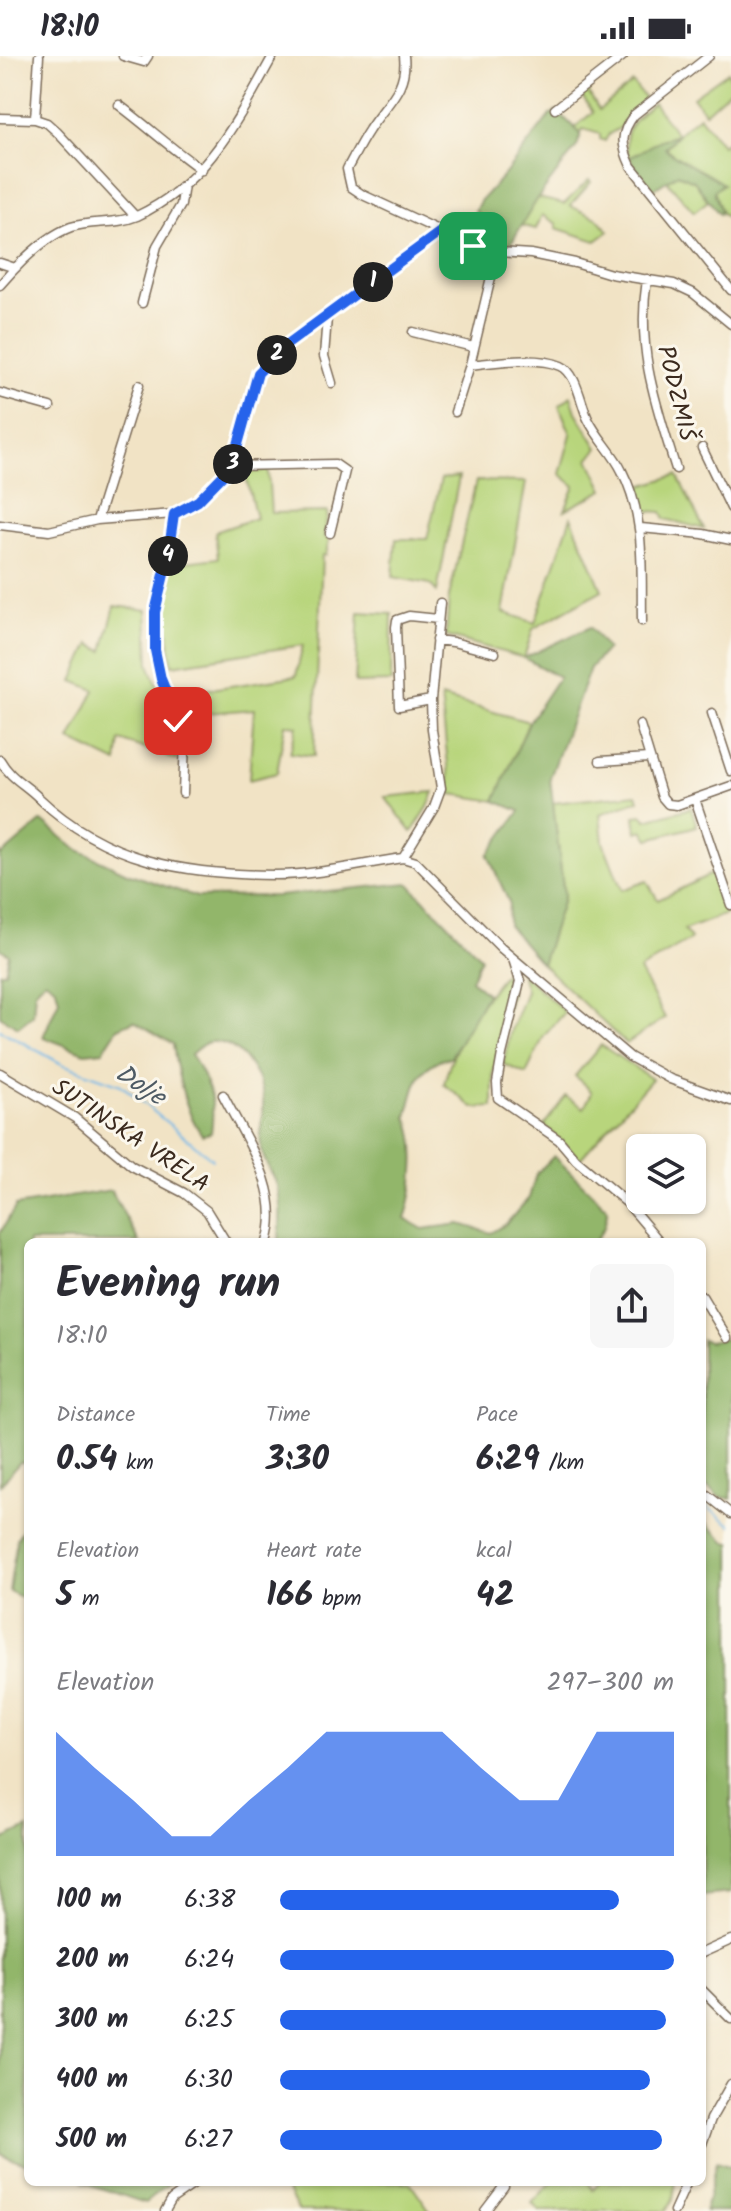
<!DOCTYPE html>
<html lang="en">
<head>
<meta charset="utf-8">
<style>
  body { margin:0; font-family:Kalam,sans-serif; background:#f7f7f7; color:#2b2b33; height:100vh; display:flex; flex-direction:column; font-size:30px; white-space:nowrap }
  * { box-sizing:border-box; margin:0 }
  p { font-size:26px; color:#7c7c81 }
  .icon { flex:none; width:44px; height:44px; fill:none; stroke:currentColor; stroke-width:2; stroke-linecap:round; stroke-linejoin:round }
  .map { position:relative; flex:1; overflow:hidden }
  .panel { position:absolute; left:24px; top:1182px; width:682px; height:948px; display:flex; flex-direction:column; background:#fff; border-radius:12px; box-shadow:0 2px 6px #0004 }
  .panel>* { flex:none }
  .buttons { position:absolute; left:626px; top:1078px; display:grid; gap:16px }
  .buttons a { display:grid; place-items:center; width:80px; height:80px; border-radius:12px; background:#fff; box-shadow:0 2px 6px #0004; font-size:40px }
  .pin { position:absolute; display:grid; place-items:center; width:68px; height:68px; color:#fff; margin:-34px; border-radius:16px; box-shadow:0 4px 12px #0006 }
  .km { position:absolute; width:40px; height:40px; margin:-20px; border-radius:50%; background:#222; color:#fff; font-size:22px; line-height:40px; text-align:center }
  .round { display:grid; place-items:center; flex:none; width:84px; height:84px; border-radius:12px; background:#f7f7f7 }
  .headline { display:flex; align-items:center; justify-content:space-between; height:136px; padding:0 32px }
  h1 { font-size:44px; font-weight:800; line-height:60px }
  .figures { display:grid; grid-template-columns:repeat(3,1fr); gap:12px; height:136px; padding:8px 32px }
  .figures div { display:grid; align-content:center }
  .figures b { font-size:34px; font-weight:800 }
  .figures small { font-size:22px; font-weight:400 }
  .figures p { font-size:22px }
  .chart { height:224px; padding:16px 32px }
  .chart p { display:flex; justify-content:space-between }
  .chart svg { width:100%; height:144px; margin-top:8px; fill:#2563eb; opacity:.7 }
  ul { padding:0 32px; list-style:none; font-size:26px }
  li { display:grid; grid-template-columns:128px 96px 1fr; align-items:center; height:60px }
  li i { height:20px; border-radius:10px; background:#2563eb }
  .status { display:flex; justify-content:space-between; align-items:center; height:56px; padding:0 40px; background:#fff; direction:ltr }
  .status svg { height:22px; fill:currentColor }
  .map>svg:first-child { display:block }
  .green { fill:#b8d57b; stroke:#7a804c; stroke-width:2 }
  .forest { fill:#92b66b; stroke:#667044; stroke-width:2 }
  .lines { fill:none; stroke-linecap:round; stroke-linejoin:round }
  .stream { stroke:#70b7e7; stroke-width:2 }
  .minor-casing { stroke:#7b6b58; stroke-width:11 }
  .minor { stroke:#fff; stroke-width:8 }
  .route-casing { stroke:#fff; stroke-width:16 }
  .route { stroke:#2563eb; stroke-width:10 }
  .labels { text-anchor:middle; stroke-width:6; stroke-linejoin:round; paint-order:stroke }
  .street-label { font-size:24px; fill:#3b2a1e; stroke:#fbf7ec }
  .water-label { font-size:26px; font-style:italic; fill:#4e5b64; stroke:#fbf7ec }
</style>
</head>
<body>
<div class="status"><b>18:10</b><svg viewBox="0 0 49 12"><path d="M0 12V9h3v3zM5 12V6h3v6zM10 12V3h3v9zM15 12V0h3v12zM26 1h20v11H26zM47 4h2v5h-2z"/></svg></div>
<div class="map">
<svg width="731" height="2155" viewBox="0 0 731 2155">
  <rect width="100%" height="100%" fill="#fbf7ec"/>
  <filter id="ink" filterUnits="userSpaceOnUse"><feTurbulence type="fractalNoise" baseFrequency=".0125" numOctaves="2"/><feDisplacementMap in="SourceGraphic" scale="16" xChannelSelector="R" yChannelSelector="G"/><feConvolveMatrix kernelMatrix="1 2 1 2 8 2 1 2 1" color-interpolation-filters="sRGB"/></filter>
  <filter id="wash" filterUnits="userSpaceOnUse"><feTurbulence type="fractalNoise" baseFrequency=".006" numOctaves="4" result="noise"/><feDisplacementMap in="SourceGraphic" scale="32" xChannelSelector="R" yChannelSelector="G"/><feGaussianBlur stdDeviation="1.8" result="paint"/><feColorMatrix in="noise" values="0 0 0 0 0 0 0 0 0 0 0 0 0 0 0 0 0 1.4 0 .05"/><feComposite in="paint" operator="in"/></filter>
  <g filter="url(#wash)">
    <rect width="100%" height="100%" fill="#f1e3c5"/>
    <path class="green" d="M 728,16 L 731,22 L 731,33 L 705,57 L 693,41 Z
      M 633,27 L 647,45 L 628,60 L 620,72 L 609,78 L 605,85 L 600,83 L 600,78 L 583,73 L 581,78 L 574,72 L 593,56 L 580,37 L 590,30 L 589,37 L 599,54 Z
      M 653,47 L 677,78 L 699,60 L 722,89 L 731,82 L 731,166 L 721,156 L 714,135 L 722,128 C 704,115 681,107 665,92 L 676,79 L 629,102 C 620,74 634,64 653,47 Z
      M 678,118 L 694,125 L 708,145 L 694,156 L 666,124 Z
      M 589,124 L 591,126 L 570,150 L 597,162 L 609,175 L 596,185 L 556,172 L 557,168 L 542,159 L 536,173 L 520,169 L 538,142 L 564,148 Z
      M 571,340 L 576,356 L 598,392 L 589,403 L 604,434 L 565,454 L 575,430 L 560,418 L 571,378 L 559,350 Z
      M 268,414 L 271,457 L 328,456 L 324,481 L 329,483 L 326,499 L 322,499 L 314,700 L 290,697 L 297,670 L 285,668 L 277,717 L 249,724 L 254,653 L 184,659 L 177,638 L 296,620 L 303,589 L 172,609 L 167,566 L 159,548 L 170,508 L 218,502 L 215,476 L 256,462 L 245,417 Z
      M 677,419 L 704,473 L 665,463 L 662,456 L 645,455 L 638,431 Z
      M 459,421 L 437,536 L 430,528 L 393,521 L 396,483 L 427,483 L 441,423 Z
      M 476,425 L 526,426 L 503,556 L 535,567 L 571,461 L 602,534 L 533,573 L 524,602 L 446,580 L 449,541 Z
      M 115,550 L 147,554 L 149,608 L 176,678 L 176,704 L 120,684 L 117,707 L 70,684 L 95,634 L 73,625 L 90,588 L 103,595 Z
      M 359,556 L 392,558 L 391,626 L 355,627 Z
      M 441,641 L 529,666 L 495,745 L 451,738 Z
      M 434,736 L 428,751 L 412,776 L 385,741 Z
      M 637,738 L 639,744 L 600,758 L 603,786 L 622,834 L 647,825 L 658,844 L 713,817 L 726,858 L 684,874 L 691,883 L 639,914 L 665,962 L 626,988 L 542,908 L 564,840 L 553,747 Z
      M 691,752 L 697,770 L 649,783 L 643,774 L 637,776 L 635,760 L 643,759 L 646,764 Z
      M 509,912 L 511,937 L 493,1018 L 493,1051 L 474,1052 L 444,1028 C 455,984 480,946 509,912 Z
      M 521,917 L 565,956 L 544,980 L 526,1018 L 503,1008 L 511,974 L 526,935 Z
      M 601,989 L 652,1023 L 580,1103 L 544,1069 L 566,1040 L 584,1052 L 592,1036 L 575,1020 Z
      M 282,2126 L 410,2126 L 430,2155 L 299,2155 Z
      M 552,2126 L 588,2126 L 593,2134 L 600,2126 L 676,2126 L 673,2143 L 666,2155 L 539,2155 L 532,2147 Z"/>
    <path class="forest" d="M 557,55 L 581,78 L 577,90 L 538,142 L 508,192 L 486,192 L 489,185 L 470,174 L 481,160 L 475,155 L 480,145 L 505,118 L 550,59 Z
      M 677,79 L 665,92 C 682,107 704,115 723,128 L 714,135 L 721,156 L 719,158 L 694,125 L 677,118 L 653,134 L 629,102 L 660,84 Z
      M 590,571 L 607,593 L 590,612 L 550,722 L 564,840 L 542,908 L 508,869 L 509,846 L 488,799 L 520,755 L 495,745 L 529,666 L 559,621 L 524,602 Z
      M 42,765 L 76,793 L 127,817 L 197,841 L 278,840 L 408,827 L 481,902 L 471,924 L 487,938 L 451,1001 C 415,1009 416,1029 407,1061 C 420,1087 414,1136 405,1163 L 423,1173 L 460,1168 L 491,1177 L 506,1168 L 529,1142 L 536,1118 L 554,1100 L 608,1153 L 604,1171 L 595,1186 L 279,1186 C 280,1168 282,1149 277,1130 C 274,1119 265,1108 262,1096 C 257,1077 265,1059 263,1041 C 261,1017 233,978 206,987 C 201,989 195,995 191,998 C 208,1029 216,1039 211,1077 L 202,1079 C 184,1054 177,1017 173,988 L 134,965 L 118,972 L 103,995 L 85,997 L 43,981 L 59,944 L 56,932 L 45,924 L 35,935 L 33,959 L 18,971 L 0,960 L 0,916 L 5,916 L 9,898 L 0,893 L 0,797 L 2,799 Z
      M 111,1134 L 139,1186 L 28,1186 L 28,1406 L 20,1406 L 0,1429 L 0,1177 L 16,1150 Z
      M 731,1282 L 731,1443 L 718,1440 L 702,1426 L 702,1284 L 709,1286 Z
      M 702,1463 L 726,1486 L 731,1487 L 731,1837 L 702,1840 Z
      M 28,1466 L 28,1545 L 9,1535 L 17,1482 Z
      M 28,1772 L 28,2108 L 0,2098 L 0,1785 Z
      M 716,2106 L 731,2111 L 731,2155 L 705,2155 Z
      M 82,2126 L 171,2126 L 145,2147 Z"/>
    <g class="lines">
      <path class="stream" d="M 0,974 L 62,1008 L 121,1029 L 212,1103
        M 702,1447 L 731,1469"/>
    </g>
  </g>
  <g filter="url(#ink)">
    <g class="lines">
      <defs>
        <path id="minor" d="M 39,0 L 35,63 L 47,67 L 57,76 L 135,160
          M 123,0 L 144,6 L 148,0
          M 404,0 C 408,34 385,48 369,74 C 361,86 354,100 347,113 L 351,131 L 363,139 L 473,190 L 497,196 L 531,198 L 575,207 L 611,218 L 674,228 L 693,237 L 731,268
          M 709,0 L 634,59 C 620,77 621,89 631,110 L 731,234
          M 119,49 C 147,70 173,94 202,114
          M 555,53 L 623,0
          M 0,62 L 35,63
          M 0,207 L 15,212
          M 647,223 C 636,293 655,346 676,413
          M 0,229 C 18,208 44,181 71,171 C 92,164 116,169 137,160 C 208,127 237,64 273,0
          M 142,247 L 157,190 L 181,149 L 184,129
          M 327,261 L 324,300 L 332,327
          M 413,276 L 473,291
          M 470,309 C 493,306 539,300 561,310 C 577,317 581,349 588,363 C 597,382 613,396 622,415 C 646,462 641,513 642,565
          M 0,337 L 50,351
          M 455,356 L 470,309 L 497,196
          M 702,392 L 731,452
          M 232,410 L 335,408 L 345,415 L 330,477
          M 174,458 L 167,506 L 155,556 L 155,594 L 161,623 L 185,685 L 183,737
          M 97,464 L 139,329
          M 0,469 L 49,475 L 97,464 L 174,458 L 198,445 L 232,410 L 258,317 L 285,290 L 440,176
          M 641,472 L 703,478 L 731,484
          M 436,584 L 453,586 L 495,597
          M 431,644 L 399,650 L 396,571 L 397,564 L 409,560 L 438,563
          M 712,657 L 731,715
          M 640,669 L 662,741 L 668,748 L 677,749 L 731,730
          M 0,704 C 10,722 25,728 39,742 C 106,806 186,819 276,819 C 317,819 361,808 403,802 L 416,806 L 501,892 L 630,1001 L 670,1023 L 731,1045
          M 600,705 L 649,702
          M 695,743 L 731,849
          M 403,802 L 434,751 L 441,732 L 432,674 L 431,644 L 440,547
          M 513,903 L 520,925 L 502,998 L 497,1027 L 498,1042 L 559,1084 L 576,1104 L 627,1147 L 660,1186
          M 0,1017 L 75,1062 L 132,1110 L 184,1137 L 207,1155 L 226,1186
          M 223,1039 C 246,1084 283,1134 267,1186
          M 702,1240 L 727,1282
          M 702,1435 L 731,1458
          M 702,1897 L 731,1884
          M 702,1934 L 731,1963
          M 702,2088 L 711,2063 L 731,2028
          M 165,2155 L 172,2143 L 197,2126
          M 485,2155 L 504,2130 L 504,2126
          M 674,2155 L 687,2126"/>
      </defs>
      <use href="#minor" class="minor-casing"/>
      <use href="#minor" class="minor"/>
    </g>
  </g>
  <g class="lines" filter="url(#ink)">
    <defs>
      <path id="route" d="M 178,665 L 161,623 L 155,594 L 155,556 L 167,506 L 174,458 L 198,445 L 232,410 L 258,317 L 285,290 L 440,176 L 473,190"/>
    </defs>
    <use href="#route" class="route-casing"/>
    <use href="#route" class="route"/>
  </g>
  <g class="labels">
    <g class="street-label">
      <text transform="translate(677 337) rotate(76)" y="8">PODZMIŠ</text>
      <text transform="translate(131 1079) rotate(34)" y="8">SUTINSKA VRELA</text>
    </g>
    <g class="water-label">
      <text transform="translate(141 1028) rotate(33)" y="9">Dolje</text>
    </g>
  </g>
</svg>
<div class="buttons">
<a><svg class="icon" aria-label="layers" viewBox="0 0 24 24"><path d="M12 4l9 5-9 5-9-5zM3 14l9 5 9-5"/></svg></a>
</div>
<div class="pin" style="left:473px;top:190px;background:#1e9e55"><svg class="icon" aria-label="arrive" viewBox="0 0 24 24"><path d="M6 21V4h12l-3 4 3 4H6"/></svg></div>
<div class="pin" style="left:178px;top:665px;background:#d93025"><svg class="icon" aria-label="check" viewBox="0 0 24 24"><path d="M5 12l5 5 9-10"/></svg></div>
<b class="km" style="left:373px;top:226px">1</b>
<b class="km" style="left:277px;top:299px">2</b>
<b class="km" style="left:233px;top:408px">3</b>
<b class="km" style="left:168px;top:500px">4</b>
<section class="panel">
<div class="headline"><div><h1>Evening run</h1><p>18:10</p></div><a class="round"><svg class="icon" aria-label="share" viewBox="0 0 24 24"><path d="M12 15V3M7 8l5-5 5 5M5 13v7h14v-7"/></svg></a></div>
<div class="figures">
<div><p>Distance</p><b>0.54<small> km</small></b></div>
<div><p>Time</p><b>3:30</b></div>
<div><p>Pace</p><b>6:29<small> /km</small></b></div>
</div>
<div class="figures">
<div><p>Elevation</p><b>5<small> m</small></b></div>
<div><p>Heart rate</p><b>166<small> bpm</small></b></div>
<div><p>kcal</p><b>42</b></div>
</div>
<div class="chart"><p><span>Elevation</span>297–300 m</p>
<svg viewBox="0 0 160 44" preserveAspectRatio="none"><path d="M0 44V6L10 17L20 27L30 38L40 38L50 27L60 17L70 6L80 6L90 6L100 6L110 17L120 27L130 27L140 6L150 6L160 6V44z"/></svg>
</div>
<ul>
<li><b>100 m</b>6:38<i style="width:86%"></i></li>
<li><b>200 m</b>6:24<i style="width:100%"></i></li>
<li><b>300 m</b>6:25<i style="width:98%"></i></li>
<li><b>400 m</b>6:30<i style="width:94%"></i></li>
<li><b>500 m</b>6:27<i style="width:97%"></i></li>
</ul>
</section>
</div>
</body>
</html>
